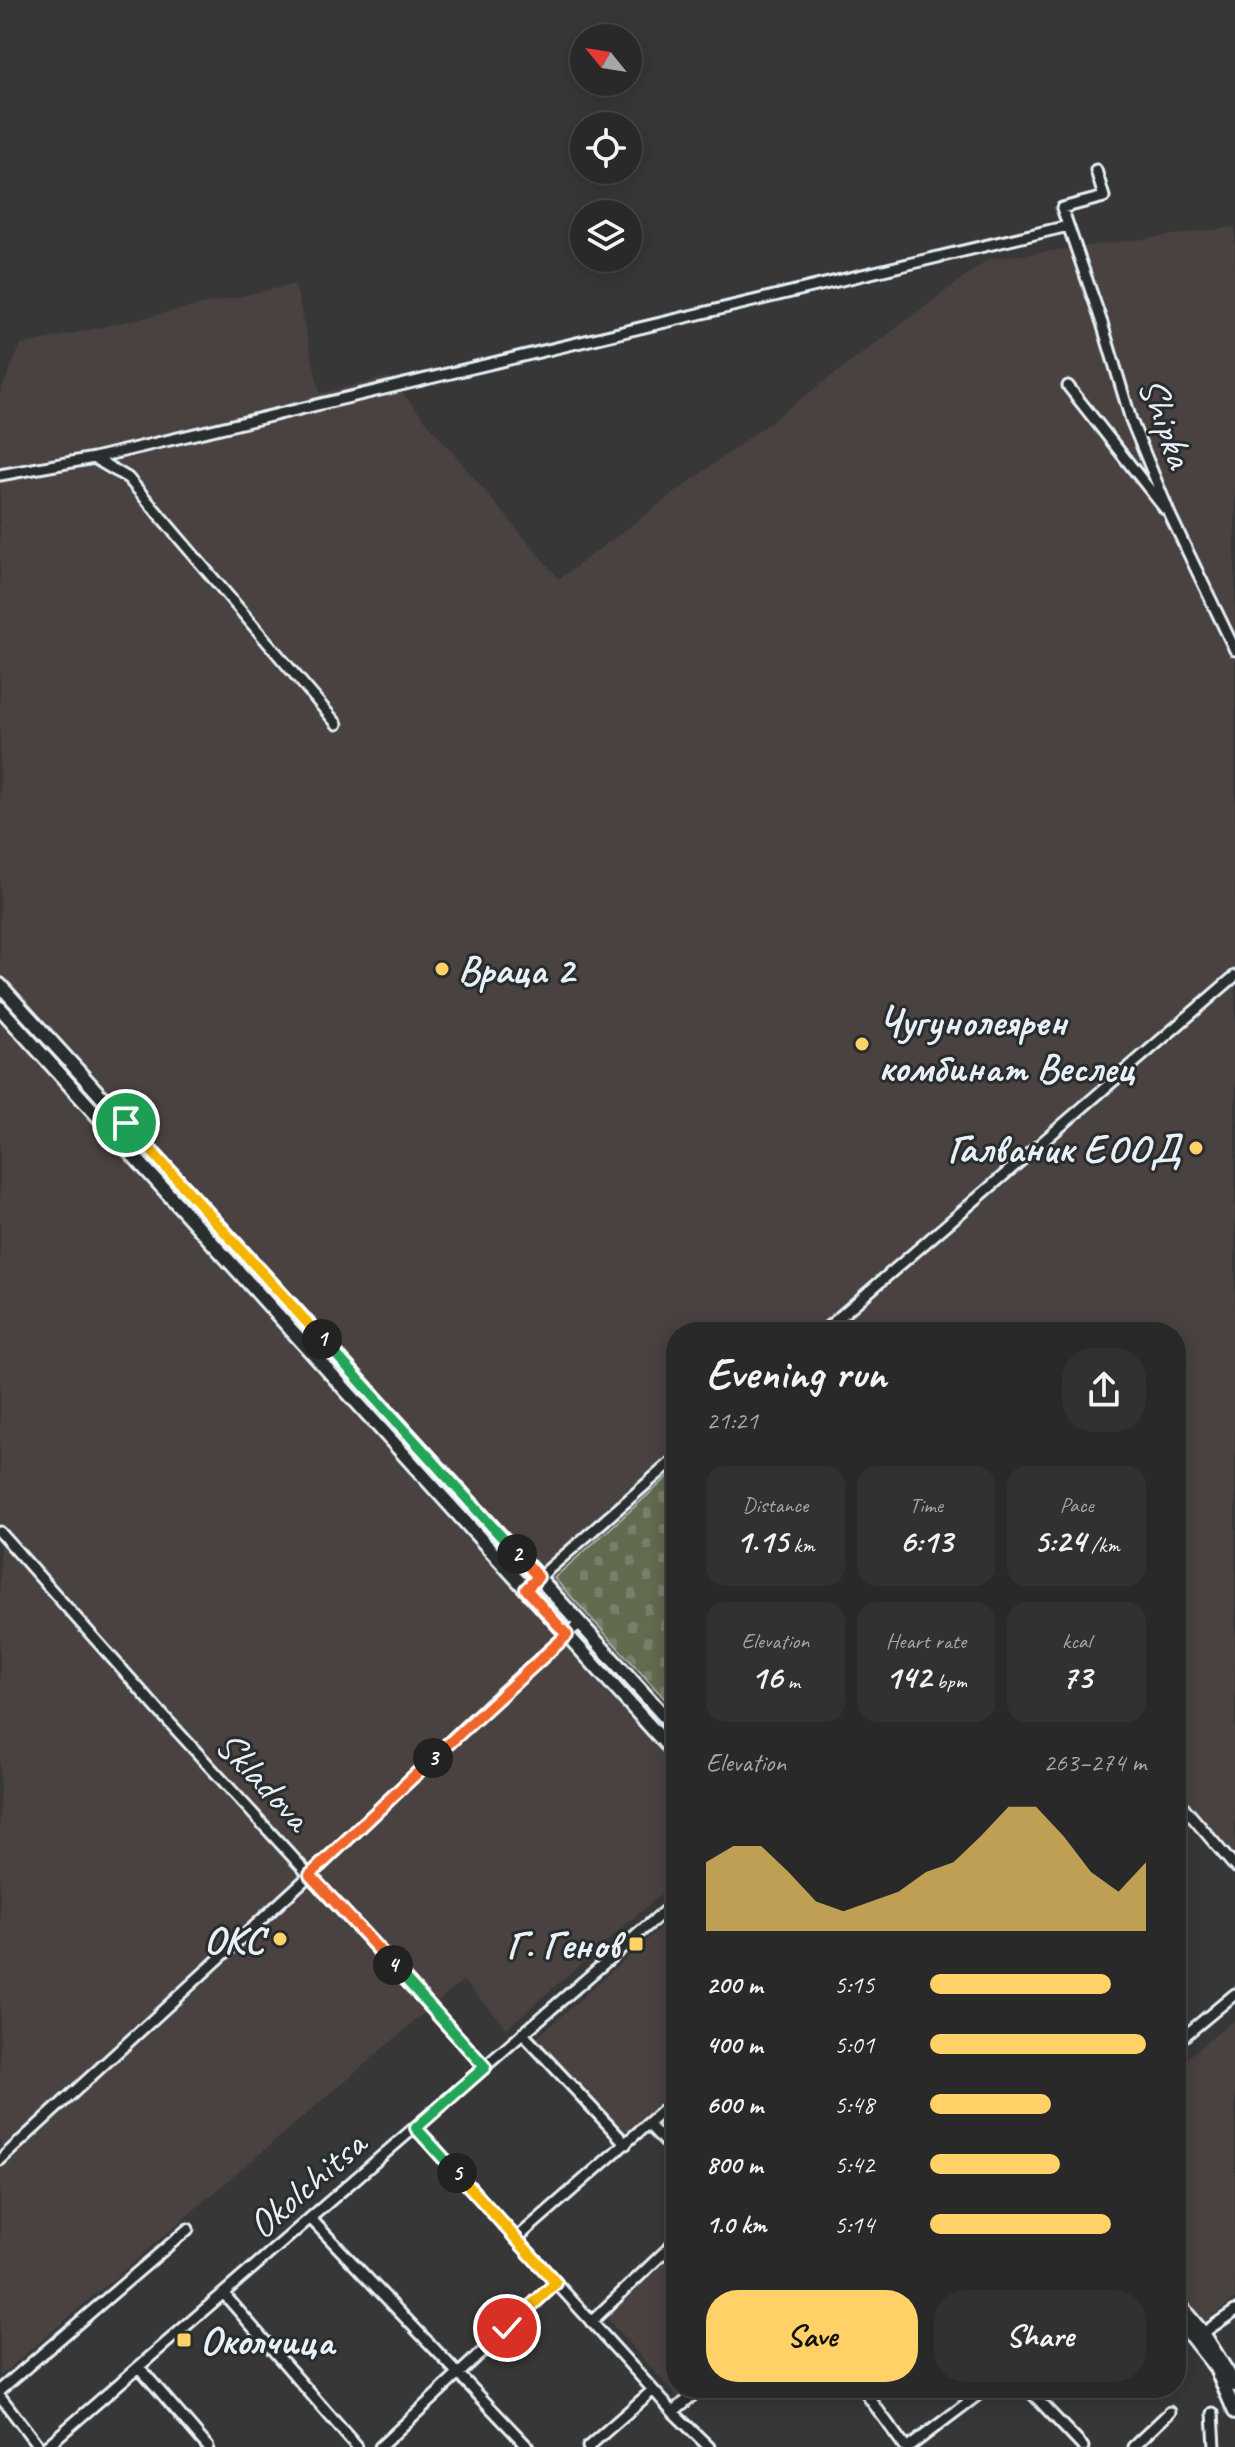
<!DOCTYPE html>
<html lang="en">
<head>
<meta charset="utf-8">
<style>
  body { margin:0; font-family:Caveat,sans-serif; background:#323131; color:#f1f3f6; height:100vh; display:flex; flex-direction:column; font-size:30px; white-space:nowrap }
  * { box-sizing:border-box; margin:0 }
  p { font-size:26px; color:#a5a6a8 }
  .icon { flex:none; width:44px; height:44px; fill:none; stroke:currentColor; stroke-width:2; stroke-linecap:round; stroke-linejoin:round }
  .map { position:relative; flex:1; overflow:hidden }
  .panel { position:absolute; left:666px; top:1322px; width:520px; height:1076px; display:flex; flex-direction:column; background:#2a2929; border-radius:32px; box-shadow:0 4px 20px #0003,0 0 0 2px #464546 }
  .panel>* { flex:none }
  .needle { width:52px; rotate:300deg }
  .buttons { position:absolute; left:570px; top:24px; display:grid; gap:16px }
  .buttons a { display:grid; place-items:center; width:72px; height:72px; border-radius:50%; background:#2a2929; box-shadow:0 4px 20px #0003,0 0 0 2px #464546; font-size:40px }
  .pin { position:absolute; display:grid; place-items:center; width:68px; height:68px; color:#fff; margin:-34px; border:4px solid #fff; border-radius:50%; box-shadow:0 2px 8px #0007 }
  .km { position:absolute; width:40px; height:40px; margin:-20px; border-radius:50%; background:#222; color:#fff; font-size:22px; line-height:40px; text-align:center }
  .round { display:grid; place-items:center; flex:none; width:84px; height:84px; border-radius:32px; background:#323131 }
  .summary { display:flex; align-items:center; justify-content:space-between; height:136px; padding:0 40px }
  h1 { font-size:44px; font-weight:800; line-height:60px }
  .stats { display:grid; grid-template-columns:repeat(3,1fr); gap:12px; height:136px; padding:8px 40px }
  .stats div { display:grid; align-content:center; border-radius:20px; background:#323131; text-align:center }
  .stats b { font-size:34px; font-weight:800 }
  .stats small { font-size:22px; font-weight:400 }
  .stats p { font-size:22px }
  .chart { height:224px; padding:16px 40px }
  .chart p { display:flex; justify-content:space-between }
  .chart svg { width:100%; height:144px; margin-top:8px; fill:#ffd166; opacity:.7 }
  .primary-button { display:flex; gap:16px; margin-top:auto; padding:16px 40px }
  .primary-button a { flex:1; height:92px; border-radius:32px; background:#ffd166; color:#111; font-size:32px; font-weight:800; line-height:92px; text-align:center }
  .primary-button a+a { background:#323131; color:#f1f3f6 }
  ul { padding:0 40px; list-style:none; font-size:26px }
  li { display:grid; grid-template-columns:128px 96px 1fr; align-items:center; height:60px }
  li i { height:20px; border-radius:10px; background:#ffd166 }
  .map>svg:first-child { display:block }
  .built { fill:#484241 }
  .cemetery { fill:url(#cemetery-stones); stroke:#a5aea4; stroke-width:2 }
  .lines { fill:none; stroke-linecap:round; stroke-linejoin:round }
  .minor-casing { stroke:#e8f1f8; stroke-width:15 }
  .secondary-casing { stroke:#e8f1f8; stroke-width:18 }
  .minor { stroke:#2a2d2e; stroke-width:9 }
  .secondary { stroke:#2a2d2e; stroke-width:12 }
  .split-1-casing { stroke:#fff; stroke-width:16 }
  .split-2-casing { stroke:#fff; stroke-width:16 }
  .split-3-casing { stroke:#fff; stroke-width:16 }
  .split-4-casing { stroke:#fff; stroke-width:16 }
  .split-5-casing { stroke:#fff; stroke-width:16 }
  .split-6-casing { stroke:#fff; stroke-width:16 }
  .split-1 { stroke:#f5b400; stroke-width:10 }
  .split-2 { stroke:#22a559; stroke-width:10 }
  .split-3 { stroke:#f0652b; stroke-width:10 }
  .split-4 { stroke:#f0652b; stroke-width:10 }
  .split-5 { stroke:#22a559; stroke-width:10 }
  .split-6 { stroke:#f5b400; stroke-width:10 }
  .poi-dot { fill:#ffd166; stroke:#2a2d2e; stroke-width:3 }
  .labels { text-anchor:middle; stroke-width:6; stroke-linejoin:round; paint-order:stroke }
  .street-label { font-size:40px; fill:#e8f1f8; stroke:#2a2d2e }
  .poi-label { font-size:40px; font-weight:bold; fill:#e8f1f8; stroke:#2a2d2e; text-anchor:start }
</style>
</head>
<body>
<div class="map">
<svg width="1235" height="2447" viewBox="0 0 1235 2447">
  <defs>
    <pattern id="cemetery-stones" width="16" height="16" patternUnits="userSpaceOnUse" patternTransform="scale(2)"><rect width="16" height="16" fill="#626a50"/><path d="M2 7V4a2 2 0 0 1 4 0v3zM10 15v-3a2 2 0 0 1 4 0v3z" fill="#78806a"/></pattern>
  </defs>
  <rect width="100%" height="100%" fill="#383737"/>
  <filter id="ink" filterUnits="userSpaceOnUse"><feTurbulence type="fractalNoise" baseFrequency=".0125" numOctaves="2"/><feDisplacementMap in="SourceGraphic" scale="16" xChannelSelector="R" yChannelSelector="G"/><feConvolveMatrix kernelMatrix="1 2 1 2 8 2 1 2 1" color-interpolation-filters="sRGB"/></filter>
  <g filter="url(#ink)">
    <path class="built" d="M 1235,227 L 1235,1857 L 1176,1786 L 1176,1332 L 676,1332 L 676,1881 L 507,2028 L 463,1980 L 0,2376 L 0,393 L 21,345 L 295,284 L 320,393 L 389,377 L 559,579 L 989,259 Z
      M 676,1914 L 676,2091 L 621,2140 L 532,2042 Z
      M 1235,2019 L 1235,2299 L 1203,2322 L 1176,2290 L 1176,2149 L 1182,2143 L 1176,2136 L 1176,2067 Z
      M 676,2247 L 676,2388 L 690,2388 L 678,2398 L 604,2315 Z"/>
    <path class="cemetery" d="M 676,1470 L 676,1711 L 554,1578 Z"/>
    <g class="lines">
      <defs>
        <path id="minor" d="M 1096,170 L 1104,197 L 1062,208 L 1102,323 L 1131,420 L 1171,517 L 1235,650
          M 1068,386 L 1165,509
          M 94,458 L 128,478 L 337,724
          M 0,475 L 94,458 L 1068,226
          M 822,1332 L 1235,976
          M 0,1532 L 159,1711 L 485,2067
          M 526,1589 L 676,1458
          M 1176,1798 L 1235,1867
          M 523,2034 L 626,2144
          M 1176,2043 L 1235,1994
          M 648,2124 L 676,2154
          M 416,2128 L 673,2412 L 709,2447
          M 0,2160 L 310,1875 L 490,1703 L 580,1623
          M 311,2219 L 528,2447
          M 516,2239 L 676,2099
          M 224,2294 L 357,2447
          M 591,2322 L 676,2241
          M 1203,2333 L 1235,2311
          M 139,2367 L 208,2447
          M 862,2388 L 905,2447
          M 1027,2388 L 1083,2447
          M 0,2390 L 188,2229
          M 0,2396 L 39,2447
          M 673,2412 L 701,2388
          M 1213,2413 L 1215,2447
          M 46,2447 L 676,1901
          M 380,2447 L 556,2283
          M 588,2447 L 653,2390
          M 909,2447 L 987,2388
          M 1133,2447 L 1170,2412"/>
        <path id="secondary" d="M 0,985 L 676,1729
          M 0,1008 L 676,1755
          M 1176,2301 L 1203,2333 L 1235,2385
          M 1176,2317 L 1216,2368 L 1235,2412"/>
      </defs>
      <use href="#minor" class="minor-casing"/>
      <use href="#secondary" class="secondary-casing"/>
      <use href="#minor" class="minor"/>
      <use href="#secondary" class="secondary"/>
    </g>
  </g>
  <g class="lines" filter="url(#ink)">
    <defs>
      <path id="split-1" d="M 126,1123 L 322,1339"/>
      <path id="split-2" d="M 322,1339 L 517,1554"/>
      <path id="split-3" d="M 433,1758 L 567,1635 L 526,1589 L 538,1577 L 517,1554"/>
      <path id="split-4" d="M 393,1965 L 310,1875 L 433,1758"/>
      <path id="split-5" d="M 393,1965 L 485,2067 L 416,2128 L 457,2173"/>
      <path id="split-6" d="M 457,2173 L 556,2283 L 507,2328"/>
    </defs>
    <use href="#split-1" class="split-1-casing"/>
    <use href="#split-2" class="split-2-casing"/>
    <use href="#split-3" class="split-3-casing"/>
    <use href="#split-4" class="split-4-casing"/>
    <use href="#split-5" class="split-5-casing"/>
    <use href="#split-6" class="split-6-casing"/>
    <use href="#split-1" class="split-1"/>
    <use href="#split-2" class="split-2"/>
    <use href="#split-3" class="split-3"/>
    <use href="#split-4" class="split-4"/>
    <use href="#split-5" class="split-5"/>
    <use href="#split-6" class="split-6"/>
  </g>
  <g class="poi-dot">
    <circle cx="442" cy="969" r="8"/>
    <circle cx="862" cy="1044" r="8"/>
    <circle cx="1196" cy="1148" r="8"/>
    <circle cx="280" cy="1939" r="8"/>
    <rect x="628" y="1936" width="16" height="16" rx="4"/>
    <rect x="176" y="2332" width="16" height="16" rx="4"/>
  </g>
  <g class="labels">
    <g class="street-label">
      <text transform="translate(1167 422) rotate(70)" y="14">Shipka</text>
      <text transform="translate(264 1780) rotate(47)" y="14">Skladova</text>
      <text transform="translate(306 2184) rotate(-41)" y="14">Okolchitsa</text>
    </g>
    <g class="poi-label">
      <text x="458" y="983">Враца 2</text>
      <text x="878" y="1035">Чугунолеярен<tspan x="878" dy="46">комбинат Веслец</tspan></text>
      <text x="1180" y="1162" text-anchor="end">Галваник ЕООД</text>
      <text x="264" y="1953" text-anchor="end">OKC</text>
      <text x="620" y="1958" text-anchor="end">Г. Генов</text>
      <text x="200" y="2354">Околчица</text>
    </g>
  </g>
</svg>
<div class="buttons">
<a><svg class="needle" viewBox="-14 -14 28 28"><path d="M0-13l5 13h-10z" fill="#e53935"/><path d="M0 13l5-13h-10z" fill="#a5a6a8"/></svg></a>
<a><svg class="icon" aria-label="locate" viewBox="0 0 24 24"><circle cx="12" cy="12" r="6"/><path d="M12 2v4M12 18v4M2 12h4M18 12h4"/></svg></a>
<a><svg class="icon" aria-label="layers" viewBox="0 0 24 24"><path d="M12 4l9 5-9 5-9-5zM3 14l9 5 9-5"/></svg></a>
</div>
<div class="pin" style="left:126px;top:1123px;background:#1e9e55"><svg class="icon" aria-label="arrive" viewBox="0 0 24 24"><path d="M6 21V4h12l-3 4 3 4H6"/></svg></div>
<div class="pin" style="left:507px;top:2328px;background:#d93025"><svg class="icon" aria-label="check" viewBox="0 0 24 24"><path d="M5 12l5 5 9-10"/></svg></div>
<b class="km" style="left:322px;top:1339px">1</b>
<b class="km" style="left:517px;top:1554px">2</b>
<b class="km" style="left:433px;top:1758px">3</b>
<b class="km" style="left:393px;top:1965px">4</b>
<b class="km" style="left:457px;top:2173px">5</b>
<section class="panel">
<div class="summary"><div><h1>Evening run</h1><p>21:21</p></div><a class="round"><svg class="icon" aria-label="share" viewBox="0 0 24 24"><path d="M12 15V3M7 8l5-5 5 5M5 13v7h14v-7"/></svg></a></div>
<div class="stats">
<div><p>Distance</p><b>1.15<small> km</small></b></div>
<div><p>Time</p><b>6:13</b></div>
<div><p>Pace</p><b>5:24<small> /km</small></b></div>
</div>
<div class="stats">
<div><p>Elevation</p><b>16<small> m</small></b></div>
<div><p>Heart rate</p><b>142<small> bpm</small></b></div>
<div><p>kcal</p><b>73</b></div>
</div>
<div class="chart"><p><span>Elevation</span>263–274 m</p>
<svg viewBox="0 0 160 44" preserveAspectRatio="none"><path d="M0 44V23L10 18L20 18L30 26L40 35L50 38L60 35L70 32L80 26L90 23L100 15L110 6L120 6L130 15L140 26L150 32L160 23V44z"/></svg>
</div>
<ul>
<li><b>200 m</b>5:15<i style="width:84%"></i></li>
<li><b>400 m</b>5:01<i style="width:100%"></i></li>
<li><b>600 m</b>5:48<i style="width:56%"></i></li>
<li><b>800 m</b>5:42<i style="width:60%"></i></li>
<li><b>1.0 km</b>5:14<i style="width:84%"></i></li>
</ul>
<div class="primary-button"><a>Save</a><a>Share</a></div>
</section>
</div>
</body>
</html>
